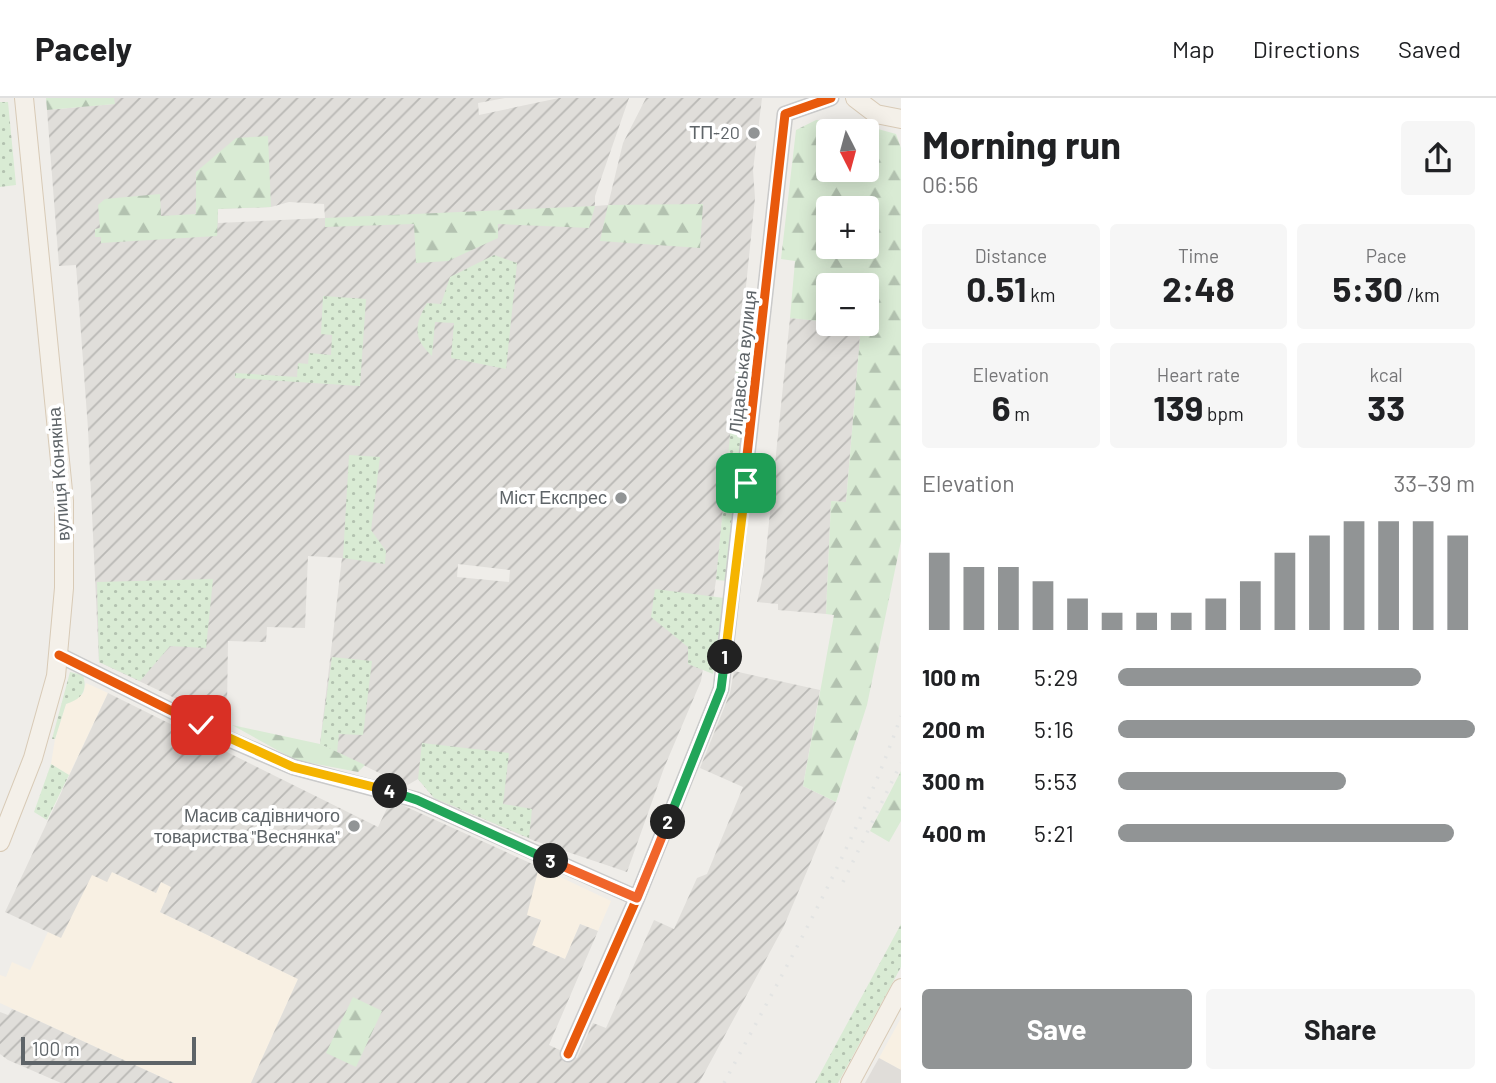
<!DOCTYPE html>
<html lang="en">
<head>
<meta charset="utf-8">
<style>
  body { margin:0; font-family:Barlow,sans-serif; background:#f6f6f6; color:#202124; height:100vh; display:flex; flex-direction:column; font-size:26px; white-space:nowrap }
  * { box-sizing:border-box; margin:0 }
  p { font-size:23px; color:#757577 }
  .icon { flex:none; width:38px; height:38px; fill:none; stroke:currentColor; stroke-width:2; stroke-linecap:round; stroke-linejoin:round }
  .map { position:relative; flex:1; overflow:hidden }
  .drawer { display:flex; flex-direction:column; background:#fff; width:595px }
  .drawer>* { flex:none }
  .needle { width:46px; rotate:174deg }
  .buttons { position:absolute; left:816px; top:21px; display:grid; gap:14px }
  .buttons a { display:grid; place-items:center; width:63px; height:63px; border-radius:7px; background:#fff; box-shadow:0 4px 18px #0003; font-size:35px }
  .scale { position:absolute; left:21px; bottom:18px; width:175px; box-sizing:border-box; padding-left:7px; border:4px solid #5e6468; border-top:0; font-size:19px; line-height:24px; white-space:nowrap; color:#5e6468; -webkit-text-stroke:5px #fff; paint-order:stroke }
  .pin { position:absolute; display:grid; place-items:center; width:60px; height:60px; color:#fff; margin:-30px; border-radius:14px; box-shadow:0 4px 10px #0006 }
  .km { position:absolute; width:35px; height:35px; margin:-18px; border-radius:50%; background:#222; color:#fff; font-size:19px; line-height:35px; text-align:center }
  .round { display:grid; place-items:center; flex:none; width:74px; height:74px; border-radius:7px; background:#f6f6f6 }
  .head { display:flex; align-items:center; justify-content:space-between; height:119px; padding:0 21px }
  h1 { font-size:38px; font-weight:700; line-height:52px }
  .figures { display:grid; grid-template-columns:repeat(3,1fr); gap:10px; height:119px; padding:7px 21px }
  .figures div { display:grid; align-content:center; border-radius:7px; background:#f6f6f6; text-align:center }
  .figures b { font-size:35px; font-weight:700 }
  .figures small { font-size:19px; font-weight:400 }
  .figures p { font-size:19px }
  .chart { height:196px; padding:14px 21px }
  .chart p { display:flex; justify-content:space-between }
  .chart svg { width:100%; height:126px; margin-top:7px; stroke:#919495; stroke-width:6 }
  .action { display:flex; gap:14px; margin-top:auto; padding:14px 21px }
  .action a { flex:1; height:80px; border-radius:7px; background:#919495; color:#fff; font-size:28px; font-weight:700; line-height:80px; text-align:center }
  .action a+a { background:#f6f6f6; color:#202124 }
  ul { padding:0 21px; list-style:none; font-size:23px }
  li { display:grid; grid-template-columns:112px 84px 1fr; align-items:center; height:52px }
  li i { height:18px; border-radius:9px; background:#919495 }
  header { display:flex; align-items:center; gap:42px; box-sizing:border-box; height:98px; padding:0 35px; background:#fff; border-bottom:2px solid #e0e0e0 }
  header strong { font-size:33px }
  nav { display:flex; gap:38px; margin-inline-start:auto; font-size:24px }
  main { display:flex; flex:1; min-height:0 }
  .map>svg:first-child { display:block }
  .commercial { fill:#f8f0e3 }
  .industrial { fill:url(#industrial-furrows); fill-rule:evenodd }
  .education { fill:#e0ddd9 }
  .grass { fill:url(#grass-dots) }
  .forest { fill:url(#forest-firs); fill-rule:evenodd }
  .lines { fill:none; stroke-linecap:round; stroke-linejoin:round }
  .minor-casing { stroke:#cacaca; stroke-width:17 }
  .major-casing { stroke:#d8cab6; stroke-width:20 }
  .minor { stroke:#fdfcfc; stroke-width:14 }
  .major { stroke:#f4f0e9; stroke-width:18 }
  .rail { stroke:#e3e4e3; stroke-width:3.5; stroke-dasharray:2 9; stroke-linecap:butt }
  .cycleway-casing { stroke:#fff; stroke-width:13 }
  .cycleway { stroke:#e8590c; stroke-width:9 }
  .split-1-casing { stroke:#fff; stroke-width:14 }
  .split-2-casing { stroke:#fff; stroke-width:14 }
  .split-3-casing { stroke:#fff; stroke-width:14 }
  .split-4-casing { stroke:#fff; stroke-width:14 }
  .split-5-casing { stroke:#fff; stroke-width:14 }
  .split-1 { stroke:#f5b400; stroke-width:9 }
  .split-2 { stroke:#22a559; stroke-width:9 }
  .split-3 { stroke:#f0652b; stroke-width:9 }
  .split-4 { stroke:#22a559; stroke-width:9 }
  .split-5 { stroke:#f5b400; stroke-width:9 }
  .poi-dot { fill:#919495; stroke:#fff; stroke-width:2.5 }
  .labels { text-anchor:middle; stroke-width:7; stroke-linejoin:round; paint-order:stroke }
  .poi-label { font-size:18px; fill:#5e6468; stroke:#fff; text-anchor:end }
  .street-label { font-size:18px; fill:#5e6468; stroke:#fff }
</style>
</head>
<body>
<header>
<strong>Pacely</strong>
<nav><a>Map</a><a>Directions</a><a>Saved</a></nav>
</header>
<main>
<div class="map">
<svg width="901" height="985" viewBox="0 0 901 985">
  <defs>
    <pattern id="industrial-furrows" width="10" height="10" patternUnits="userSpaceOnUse" patternTransform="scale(1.75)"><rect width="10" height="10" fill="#e0deda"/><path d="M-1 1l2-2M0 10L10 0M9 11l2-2" fill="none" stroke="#b9b8b5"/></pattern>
    <pattern id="grass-dots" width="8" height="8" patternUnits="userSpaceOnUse" patternTransform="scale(1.75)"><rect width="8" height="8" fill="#d9ebd4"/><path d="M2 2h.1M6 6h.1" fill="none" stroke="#b3c2b0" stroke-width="1.8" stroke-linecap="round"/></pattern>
    <pattern id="forest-firs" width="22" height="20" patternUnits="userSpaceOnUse" patternTransform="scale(1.75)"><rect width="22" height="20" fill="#d9ebd4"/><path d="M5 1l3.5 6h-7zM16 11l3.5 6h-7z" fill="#b3c2b0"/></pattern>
  </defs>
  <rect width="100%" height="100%" fill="#efede9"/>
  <path class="commercial" d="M 86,585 L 108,595 L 69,677 L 51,666 L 55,641 L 66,606 L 83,596 Z
    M 539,769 L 611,803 L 598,833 L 580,826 L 565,861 L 532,847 L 541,822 L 526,817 Z
    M 112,774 L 156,795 L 161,784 L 172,789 L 160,814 L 298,881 L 251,985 L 174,985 L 0,905 L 0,877 L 6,879 L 12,864 L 30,872 L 48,834 L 61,839 L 91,777 Z
    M 901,920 L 901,972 L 879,960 Z"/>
  <path class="industrial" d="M 114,0 L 505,0 L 478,5 L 479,17 L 559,0 L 629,0 L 595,98 L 595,108 L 608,107 L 623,45 L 646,0 L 762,0 L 753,72 L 755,100 L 716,482 L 701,583 L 664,670 L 627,774 L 535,743 L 434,700 L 418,681 L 406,688 L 320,646 L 342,460 L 308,458 L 305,530 L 267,529 L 266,544 L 228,543 L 227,609 L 221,622 L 99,564 L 88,331 L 76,167 L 59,168 L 47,12 L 114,6 ZM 289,104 L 324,106 L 325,120 L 218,125 L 218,111 L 271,109 ZM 458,466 L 510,472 L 509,484 L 457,479 Z
    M 790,220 L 861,226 L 846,404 L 831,403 L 826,516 L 778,512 L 778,506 L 757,504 L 764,473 Z
    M 734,573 L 820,592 L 803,688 L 836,704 L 784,828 L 699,985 L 251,985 L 298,881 L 160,814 L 171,789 L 161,784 L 156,795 L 112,774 L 107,784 L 92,777 L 61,840 L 5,814 L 108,595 L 378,729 L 391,702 L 539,769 L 527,817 L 541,822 L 532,847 L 565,861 L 580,826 L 598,833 L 549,947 L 577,960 L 593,925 L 606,930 L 654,822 L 674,831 L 697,780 L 707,776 L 743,689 L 700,670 L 730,595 Z
    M 12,911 L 28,918 L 174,985 L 61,985 L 8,962 L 0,956 L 0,914 L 8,917 Z"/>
  <path class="education" d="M 879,960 L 901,972 L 901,985 L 865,985 Z"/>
  <path class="grass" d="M 0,4 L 8,4 L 16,87 L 0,89 Z
    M 494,157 L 517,165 L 506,271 L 451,260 L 454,225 L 435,224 L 432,258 C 413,241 414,227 427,205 L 441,206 L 450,179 Z
    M 323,198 L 366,201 L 360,288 L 235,280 L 235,275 L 297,279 L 298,265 L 308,266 L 309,255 L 331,257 L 332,237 L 321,236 Z
    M 742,214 L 755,216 L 728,483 L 716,482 Z
    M 349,357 L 380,359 L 371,432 L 386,453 L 385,466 L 343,460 Z
    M 213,481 L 206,550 L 170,548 L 140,583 L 99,564 L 97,484 Z
    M 655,491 L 724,500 L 713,576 L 688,566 L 688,549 L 651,519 Z
    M 332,559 L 372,563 L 363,637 L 339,636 L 337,654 L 320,646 Z
    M 70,574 L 83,577 C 88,594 81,601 66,606 L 55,641 L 52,641 Z
    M 422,645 L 509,655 L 503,706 L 532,711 L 529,740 L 434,700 L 418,681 Z
    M 51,666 L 69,677 L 47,722 L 34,714 Z
    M 901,826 L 901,869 L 838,985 L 815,985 Z"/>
  <path class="forest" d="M 46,0 L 114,0 L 115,6 L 47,12 Z
    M 816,22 L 849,23 L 896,36 L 901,50 L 901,443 L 867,607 L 836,704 L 803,688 L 834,517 L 826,516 L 831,403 L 846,404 L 861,227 L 856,226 L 866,226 L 866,187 L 828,187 L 828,224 L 790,220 L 795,163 L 781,161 L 796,32 ZM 828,33 L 866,33 L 866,72 L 828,72 ZM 828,110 L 866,110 L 866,149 L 828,149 Z
    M 268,38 L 271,109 L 218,111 L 217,138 L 101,145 L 101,139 L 95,139 L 95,131 L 100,130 L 98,107 L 105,101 L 160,96 L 161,118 L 196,116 L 196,74 L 236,40 Z
    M 703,106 L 700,150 L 600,143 L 608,107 Z
    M 595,108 L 589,130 L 498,126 L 498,140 L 448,163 L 416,165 L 414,126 L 325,129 L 325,120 Z
    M 232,627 L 320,646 L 365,667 L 358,674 L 295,662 Z
    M 901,673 L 901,723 L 889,744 L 870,733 Z
    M 353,899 L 382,913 L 356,969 L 326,955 Z"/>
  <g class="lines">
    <defs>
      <path id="minor" d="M 59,557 L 226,640 L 293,669 L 417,702 L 637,800
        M 568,956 L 637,800 L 721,591 L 785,16 L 831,0"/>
      <path id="major" d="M 855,0 L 876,16 L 901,21
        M 0,744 L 33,660 L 56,578 L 64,490 L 64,403 L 24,0
        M 850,985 L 901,890"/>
    </defs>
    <use href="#minor" class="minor-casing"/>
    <use href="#major" class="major-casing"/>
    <use href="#minor" class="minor"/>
    <use href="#major" class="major"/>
    <path class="rail" d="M 843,784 L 901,665
      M 724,985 C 788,865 856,747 901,618"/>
    <defs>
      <path id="cycleway" d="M 59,557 L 226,640 L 293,669 L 417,702 L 637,800
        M 568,956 L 637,800 L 721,591 L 785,16 L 831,0"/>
    </defs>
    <use href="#cycleway" class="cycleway-casing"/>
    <use href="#cycleway" class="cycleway"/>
  </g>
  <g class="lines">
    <defs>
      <path id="split-1" d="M 725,559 L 746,385"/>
      <path id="split-2" d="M 668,724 L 721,591 L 725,559"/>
      <path id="split-3" d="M 551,763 L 637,800 L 668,724"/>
      <path id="split-4" d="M 390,693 L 417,702 L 551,763"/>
      <path id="split-5" d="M 201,627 L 293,669 L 390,693"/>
    </defs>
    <use href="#split-1" class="split-1-casing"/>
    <use href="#split-2" class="split-2-casing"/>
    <use href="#split-3" class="split-3-casing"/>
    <use href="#split-4" class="split-4-casing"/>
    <use href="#split-5" class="split-5-casing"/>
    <use href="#split-1" class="split-1"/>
    <use href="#split-2" class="split-2"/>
    <use href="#split-3" class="split-3"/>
    <use href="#split-4" class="split-4"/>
    <use href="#split-5" class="split-5"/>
  </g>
  <g class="poi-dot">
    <circle cx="754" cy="35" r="7"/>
    <circle cx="621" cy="400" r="7"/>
    <circle cx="354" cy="728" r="7"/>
  </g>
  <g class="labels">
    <g class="poi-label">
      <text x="740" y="41">ТП-20</text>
      <text x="607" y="406">Міст Експрес</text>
      <text x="340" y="724">Масив садівничого<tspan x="340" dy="21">товариства "Веснянка"</tspan></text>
    </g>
    <g class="street-label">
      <text transform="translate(743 264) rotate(-84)" y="6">Лідавська вулиця</text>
      <text transform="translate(59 376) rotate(-94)" y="6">вулиця Конякіна</text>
    </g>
  </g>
</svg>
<div class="buttons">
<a><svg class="needle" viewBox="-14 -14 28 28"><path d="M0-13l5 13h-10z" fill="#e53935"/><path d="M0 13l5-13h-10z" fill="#757577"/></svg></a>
<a>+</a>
<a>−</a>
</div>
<div class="scale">100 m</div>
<div class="pin" style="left:746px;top:385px;background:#1e9e55"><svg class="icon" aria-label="arrive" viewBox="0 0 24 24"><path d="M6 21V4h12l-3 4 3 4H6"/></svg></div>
<div class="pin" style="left:201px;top:627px;background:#d93025"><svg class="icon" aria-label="check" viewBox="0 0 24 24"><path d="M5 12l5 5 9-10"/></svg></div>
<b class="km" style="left:725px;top:559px">1</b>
<b class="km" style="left:668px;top:724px">2</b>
<b class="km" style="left:551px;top:763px">3</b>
<b class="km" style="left:390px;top:693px">4</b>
</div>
<section class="drawer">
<div class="head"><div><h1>Morning run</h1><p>06:56</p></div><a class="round"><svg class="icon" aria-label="share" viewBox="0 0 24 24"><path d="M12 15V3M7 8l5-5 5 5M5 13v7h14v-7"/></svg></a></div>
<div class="figures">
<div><p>Distance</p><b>0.51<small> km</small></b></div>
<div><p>Time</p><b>2:48</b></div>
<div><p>Pace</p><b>5:30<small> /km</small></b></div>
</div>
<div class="figures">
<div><p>Elevation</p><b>6<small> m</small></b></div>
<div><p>Heart rate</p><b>139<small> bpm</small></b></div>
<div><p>kcal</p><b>33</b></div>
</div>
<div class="chart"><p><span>Elevation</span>33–39 m</p>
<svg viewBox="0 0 160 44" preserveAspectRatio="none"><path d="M5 44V17M15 44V22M25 44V22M35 44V27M45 44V33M55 44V38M65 44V38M75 44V38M85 44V33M95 44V27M105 44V17M115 44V11M125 44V6M135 44V6M145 44V6M155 44V11"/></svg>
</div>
<ul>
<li><b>100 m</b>5:29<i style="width:85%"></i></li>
<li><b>200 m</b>5:16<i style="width:100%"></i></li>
<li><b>300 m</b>5:53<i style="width:64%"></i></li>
<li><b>400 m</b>5:21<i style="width:94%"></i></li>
</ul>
<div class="action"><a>Save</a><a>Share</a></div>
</section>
</main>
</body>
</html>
